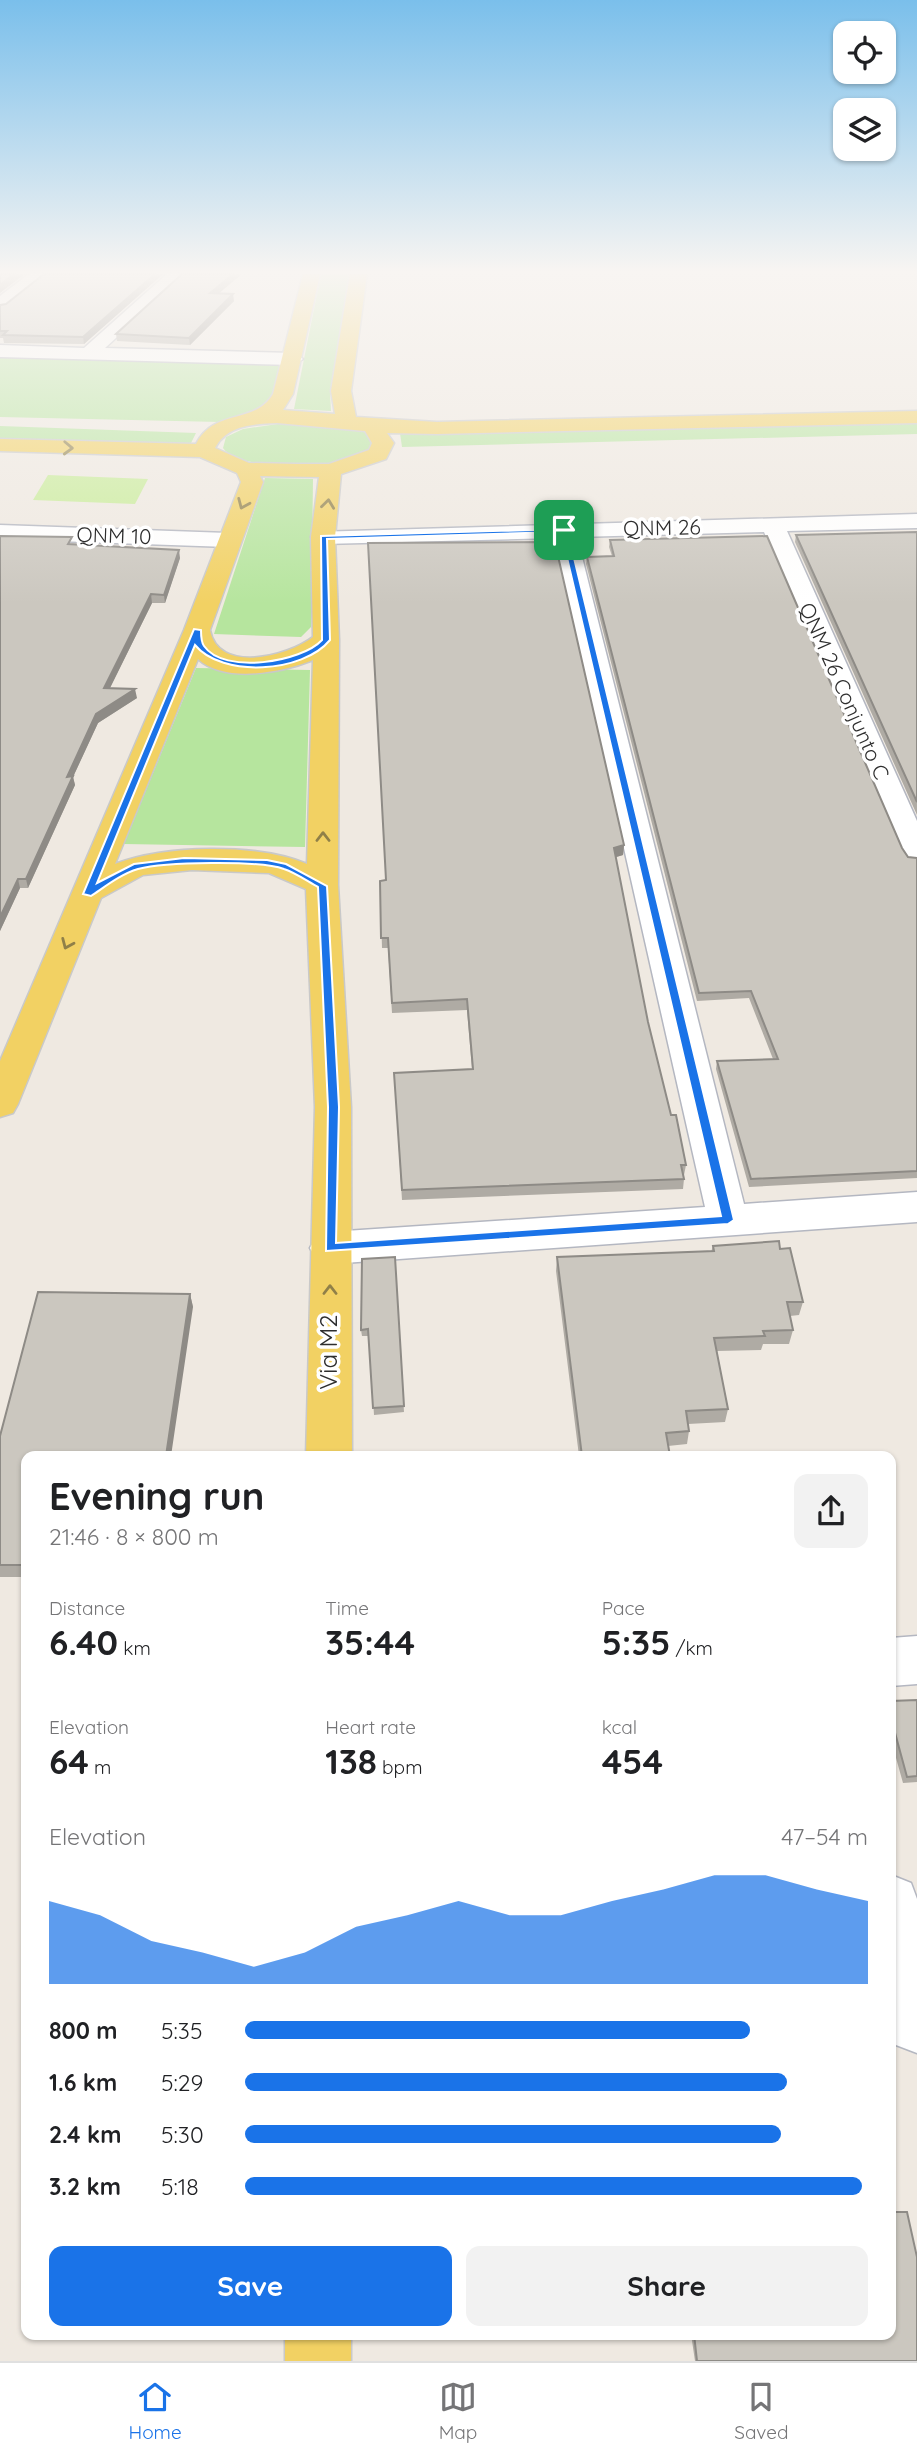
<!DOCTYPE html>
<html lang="en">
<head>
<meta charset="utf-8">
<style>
  body { margin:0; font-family:Quicksand,sans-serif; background:#f2f2f2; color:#202124; height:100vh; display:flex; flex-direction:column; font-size:26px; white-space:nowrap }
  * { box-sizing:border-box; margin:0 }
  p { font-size:23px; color:#757577 }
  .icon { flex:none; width:38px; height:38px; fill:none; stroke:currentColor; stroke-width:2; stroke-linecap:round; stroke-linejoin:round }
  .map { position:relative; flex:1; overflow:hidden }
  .details { position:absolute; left:21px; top:1451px; width:875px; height:889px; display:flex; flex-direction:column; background:#fff; border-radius:14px; box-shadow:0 2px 5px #0004 }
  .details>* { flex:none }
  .buttons { position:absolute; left:833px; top:21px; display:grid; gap:14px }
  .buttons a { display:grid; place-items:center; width:63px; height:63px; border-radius:14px; background:#fff; box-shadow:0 2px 5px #0004; font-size:35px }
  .pin { position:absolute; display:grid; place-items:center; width:60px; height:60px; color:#fff; margin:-30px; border-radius:14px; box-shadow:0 4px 10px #0006 }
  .round { display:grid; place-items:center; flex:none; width:74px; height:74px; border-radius:14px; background:#f2f2f2 }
  .headline { display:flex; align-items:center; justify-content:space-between; height:119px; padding:0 28px }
  h1 { font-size:38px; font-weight:700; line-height:52px }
  .figures { display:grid; grid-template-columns:repeat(3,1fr); gap:10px; height:119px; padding:7px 28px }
  .figures div { display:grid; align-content:center }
  .figures b { font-size:35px; font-weight:700 }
  .figures small { font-size:19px; font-weight:400 }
  .figures p { font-size:19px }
  .chart { height:196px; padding:14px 28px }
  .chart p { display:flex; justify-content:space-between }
  .chart svg { width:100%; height:126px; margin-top:7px; fill:#1a73e8; opacity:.7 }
  .button { display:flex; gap:14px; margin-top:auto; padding:14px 28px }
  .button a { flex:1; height:80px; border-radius:14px; background:#1a73e8; color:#fff; font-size:28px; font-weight:700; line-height:80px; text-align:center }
  .button a+a { background:#f2f2f2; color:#202124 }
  ul { padding:0 28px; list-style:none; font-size:23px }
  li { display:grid; grid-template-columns:112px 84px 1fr; align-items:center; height:52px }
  li i { height:18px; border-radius:9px; background:#1a73e8 }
  .menu { display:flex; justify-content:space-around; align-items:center; height:98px; border-top:2px solid #e0e0e0; background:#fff; font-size:19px; color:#757577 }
  .menu a { display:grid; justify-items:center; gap:4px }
  .menu .selected { color:#1a73e8 }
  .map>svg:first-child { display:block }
  .green { fill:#b6e59e }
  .pitch { fill:#c9ec9a }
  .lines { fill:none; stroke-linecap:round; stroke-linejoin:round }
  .minor-casing { stroke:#b4b7c1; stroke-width:3 }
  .major-casing { stroke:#c9c9c9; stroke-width:3 }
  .minor { fill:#fff; fill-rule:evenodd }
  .major { fill:#f2d163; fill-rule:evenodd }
  .wall { fill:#afaba4 }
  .shaded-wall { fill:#8e8b86 }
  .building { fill:#cbc7bf; stroke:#8e8b86; stroke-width:2 }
  .oneway { stroke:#908048 }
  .route { fill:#1a73e8; stroke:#fff; stroke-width:2; fill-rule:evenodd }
  .labels { text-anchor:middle; stroke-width:7; stroke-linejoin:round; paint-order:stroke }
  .far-street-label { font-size:21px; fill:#2e2e2e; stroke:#fff }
  .street-label { font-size:24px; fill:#2e2e2e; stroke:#fff }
</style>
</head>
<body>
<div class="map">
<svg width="917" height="2361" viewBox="0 0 917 2361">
  <rect width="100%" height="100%" fill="#efe9e1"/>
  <path class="green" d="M 321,274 L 349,274 L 330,393 L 331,411 L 294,409 Z
    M 0,355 L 277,363 L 282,366 C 272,409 263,413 220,422 L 0,417 Z
    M 917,419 L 917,434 L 877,435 L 402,447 L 400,433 Z
    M 291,422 L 362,430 L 374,441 L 370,450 C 359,454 346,460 334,463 C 311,468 237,469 223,448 L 226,437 L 243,429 Z
    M 0,426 L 196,433 L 189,447 L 0,440 Z
    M 265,478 L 313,479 L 311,627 L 301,637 L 214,634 Z
    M 196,668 L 310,670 L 305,847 L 124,844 Z"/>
  <path class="pitch" d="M 48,475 L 148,479 L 135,504 L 33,500 Z"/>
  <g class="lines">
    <defs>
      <path id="minor" d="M 29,274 L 49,274 L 6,309 L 0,310 L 0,296 Z
        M 167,274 L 186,274 L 105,348 L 293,353 L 303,359 L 293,365 L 0,357 L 0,345 L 84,348 Z
        M 917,514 L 917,528 L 787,531 L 917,821 L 917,864 L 906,862 L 902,855 L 764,532 L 577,537 L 744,1204 L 917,1192 L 917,1222 L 330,1264 L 316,1259 L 310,1248 L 316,1237 L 330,1232 L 705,1207 L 554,538 L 323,544 L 315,542 L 311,537 L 315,532 Z
        M 0,525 L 228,533 L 236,535 L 240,540 L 236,545 L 228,547 L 0,539 Z
        M 917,1636 L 917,1684 L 891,1686 L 891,1638 Z
        M 891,1875 L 911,1883 L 917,1899 L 917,2053 L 896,2045 L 891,2031 Z"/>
      <path id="major" d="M 303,274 L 320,274 L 293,394 L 283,410 L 335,414 L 331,391 L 350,274 L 367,274 L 351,391 L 356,417 L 437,422 L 917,411 L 917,423 L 437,434 L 387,433 L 394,443 L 386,459 L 341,474 L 335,537 L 339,640 L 338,885 L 351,1107 L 352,1456 L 306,1456 L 315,1107 L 306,889 L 269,873 L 192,870 L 143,875 L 101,898 L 18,1104 L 13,1113 L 0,1117 L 0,1061 L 184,630 L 241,482 L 237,473 L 200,457 L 0,451 L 0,439 L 196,444 C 214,408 255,425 273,394 ZM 277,423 L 365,431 L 372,443 L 369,450 L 329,464 L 297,464 L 249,463 L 215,448 C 227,425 253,424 277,423 ZM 260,476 L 319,477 L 311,537 L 313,637 C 287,657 218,674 210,630 L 263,482 ZM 198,659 C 225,684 283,672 313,660 L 307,864 C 257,843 165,845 115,864 Z
        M 285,2334 L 351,2334 L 351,2361 L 285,2361 Z"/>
    </defs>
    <use href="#minor" class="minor-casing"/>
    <use href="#major" class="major-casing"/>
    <use href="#minor" class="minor"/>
    <use href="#major" class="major"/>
  </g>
  <path class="wall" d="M 163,274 L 84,344 L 4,343 L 3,338 L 0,338 L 0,305 Z
    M 219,293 L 234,301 L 190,345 L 117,341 L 116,334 Z
    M 917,532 L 917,815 L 795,542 L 796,535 Z
    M 0,536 L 73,544 L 180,558 L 165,603 L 152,603 L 110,688 L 137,698 L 98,723 L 73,777 L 75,785 L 28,888 L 20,888 L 0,931 Z
    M 610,540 L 902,848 L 908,857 L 917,858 L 917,1178 L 749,1187 L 716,1069 L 717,1061 L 773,1059 L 749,998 L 697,1001 L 586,564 L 587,557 L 612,556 L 609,547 Z
    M 547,556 L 624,845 L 623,855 L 616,857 L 648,1022 L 671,1115 L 686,1165 L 684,1175 L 684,1179 L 683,1189 L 402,1200 L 394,1073 L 472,1069 L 467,1010 L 392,1013 L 388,948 L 382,948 L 380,881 L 386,880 Z
    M 713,1246 L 780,1249 L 803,1302 L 799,1315 L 790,1316 L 793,1330 L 789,1344 L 763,1344 L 761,1350 L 717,1351 L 728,1409 L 725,1422 L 688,1424 L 689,1431 L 687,1444 L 668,1446 L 670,1456 L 579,1456 L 556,1271 L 557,1257 L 711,1252 Z
    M 395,1257 L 404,1412 L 374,1415 L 369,1336 L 362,1336 L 361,1330 Z
    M 190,1294 L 193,1307 L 26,1456 L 26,1577 L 0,1577 L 0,1436 Z
    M 917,1700 L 917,1782 L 903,1783 L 891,1740 L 891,1701 Z
    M 691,2334 L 891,2334 L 917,2361 L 695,2361 Z"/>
  <path class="shaded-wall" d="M 14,274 L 25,274 L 0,293 L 0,285 Z
    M 155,274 L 163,274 L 84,344 L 83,337 Z
    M 233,274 L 242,274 L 211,300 L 210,293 Z
    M 233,294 L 234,301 L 190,345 L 189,338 Z
    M 179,550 L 180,558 L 165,603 L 164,595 Z
    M 151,594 L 152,603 L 106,696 L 104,688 Z
    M 135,689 L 137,698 L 98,723 L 73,777 L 75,785 L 28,888 L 26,879 L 67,777 L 96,714 Z
    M 624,845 L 623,855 L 613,858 L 614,848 Z
    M 18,879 L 20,888 L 0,931 L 0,917 Z
    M 190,1294 L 193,1307 L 171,1456 L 166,1456 Z"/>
  <path class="building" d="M 0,274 L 14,274 L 0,285 Z
    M 44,274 L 155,274 L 83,337 L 3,335 L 7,331 L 0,331 L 0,305 L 6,304 Z
    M 182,274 L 233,274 L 210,293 L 233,294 L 189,338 L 116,334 Z
    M 917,532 L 917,802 L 796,535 Z
    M 0,536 L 72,537 L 68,544 L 179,550 L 164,595 L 151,594 L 104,688 L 135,689 L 96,714 L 67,777 L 73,776 L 26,879 L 18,879 L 0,917 Z
    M 767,536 L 902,848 L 908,857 L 917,858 L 917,1171 L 751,1179 L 717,1061 L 778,1059 L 751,991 L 699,993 L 587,557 L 614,556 L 610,540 Z
    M 544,542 L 547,556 L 558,556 L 624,845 L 614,848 L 648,1022 L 671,1115 L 676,1115 L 686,1165 L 681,1165 L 684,1179 L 402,1190 L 394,1073 L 473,1069 L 467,999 L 392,1003 L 388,938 L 381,938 L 380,881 L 386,880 L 368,543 Z
    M 779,1241 L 780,1249 L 790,1248 L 803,1302 L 787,1302 L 793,1330 L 763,1331 L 765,1336 L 714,1338 L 728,1409 L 686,1411 L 689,1431 L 666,1433 L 670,1456 L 582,1456 L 557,1257 L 714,1251 L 713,1246 Z
    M 395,1257 L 404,1406 L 373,1408 L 368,1329 L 361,1330 L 362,1259 Z
    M 38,1292 L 190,1294 L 166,1456 L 26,1456 L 26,1565 L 0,1565 L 0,1436 Z
    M 917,1700 L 917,1776 L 907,1777 L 891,1718 L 891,1701 Z
    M 891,2135 L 894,2149 L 891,2150 Z
    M 891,2205 L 892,2212 L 907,2212 L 917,2257 L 917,2361 L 697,2361 L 694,2334 L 891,2334 Z"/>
  <defs><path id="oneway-chevron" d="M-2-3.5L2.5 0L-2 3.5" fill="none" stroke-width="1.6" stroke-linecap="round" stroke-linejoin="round" transform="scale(1.75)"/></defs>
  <g class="oneway">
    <use href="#oneway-chevron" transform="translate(68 448) rotate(2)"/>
    <use href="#oneway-chevron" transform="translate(243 504) rotate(113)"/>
    <use href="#oneway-chevron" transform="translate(328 504) rotate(-83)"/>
    <use href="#oneway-chevron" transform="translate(323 837) rotate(-90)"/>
    <use href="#oneway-chevron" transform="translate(67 944) rotate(113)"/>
    <use href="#oneway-chevron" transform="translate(330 1290) rotate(-90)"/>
  </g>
  <linearGradient id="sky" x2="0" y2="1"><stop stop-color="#7abfeb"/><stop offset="0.45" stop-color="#f8f5f2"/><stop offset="1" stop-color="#f8f5f2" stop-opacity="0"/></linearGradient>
  <rect width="917" height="604" fill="url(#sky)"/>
  <path class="route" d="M 567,529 L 734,1220 L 728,1224 L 326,1251 L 328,1107 L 318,887 C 307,881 296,873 284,869 C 259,860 164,862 138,869 C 121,874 106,886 91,896 L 83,894 L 194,629 L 201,630 C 201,635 201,642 204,646 C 224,675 302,662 322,640 L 321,536 ZM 561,532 L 721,1216 L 336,1243 L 339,1107 L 327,886 L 286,864 L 267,860 L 184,858 L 134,864 L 97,883 L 195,645 C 222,678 303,673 330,640 L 327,539 Z"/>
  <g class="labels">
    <g class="far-street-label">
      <text transform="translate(662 528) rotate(-1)" y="7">QNM 26</text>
      <text transform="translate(114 536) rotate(2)" y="7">QNM 10</text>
      <text transform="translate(844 691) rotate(66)" y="7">QNM 26 Conjunto C</text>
    </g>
    <g class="street-label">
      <text transform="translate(329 1352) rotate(-90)" y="8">Via M2</text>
    </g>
  </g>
</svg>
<div class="buttons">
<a><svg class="icon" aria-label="locate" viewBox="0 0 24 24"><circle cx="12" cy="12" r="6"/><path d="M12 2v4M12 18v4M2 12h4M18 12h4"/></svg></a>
<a><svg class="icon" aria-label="layers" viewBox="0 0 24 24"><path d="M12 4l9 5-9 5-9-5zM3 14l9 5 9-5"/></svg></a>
</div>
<div class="pin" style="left:564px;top:530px;background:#1e9e55"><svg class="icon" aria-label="arrive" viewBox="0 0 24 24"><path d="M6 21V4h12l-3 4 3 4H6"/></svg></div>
<section class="details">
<div class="headline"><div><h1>Evening run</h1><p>21:46 · 8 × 800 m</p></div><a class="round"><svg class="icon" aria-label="share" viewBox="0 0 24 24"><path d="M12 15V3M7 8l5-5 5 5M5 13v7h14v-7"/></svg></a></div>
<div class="figures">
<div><p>Distance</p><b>6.40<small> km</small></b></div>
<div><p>Time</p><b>35:44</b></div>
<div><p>Pace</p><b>5:35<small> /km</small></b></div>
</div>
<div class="figures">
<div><p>Elevation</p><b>64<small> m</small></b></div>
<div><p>Heart rate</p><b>138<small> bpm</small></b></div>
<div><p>kcal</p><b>454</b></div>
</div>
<div class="chart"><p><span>Elevation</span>47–54 m</p>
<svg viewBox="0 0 160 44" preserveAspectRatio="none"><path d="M0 44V15L10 20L20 29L30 33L40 38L50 33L60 24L70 20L80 15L90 20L100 20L110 15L120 11L130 6L140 6L150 11L160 15V44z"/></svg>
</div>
<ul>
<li><b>800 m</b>5:35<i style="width:81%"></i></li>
<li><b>1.6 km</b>5:29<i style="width:87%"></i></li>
<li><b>2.4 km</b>5:30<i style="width:86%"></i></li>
<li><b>3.2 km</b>5:18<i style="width:99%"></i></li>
</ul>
<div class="button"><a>Save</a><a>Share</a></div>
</section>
</div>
<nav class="menu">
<a class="selected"><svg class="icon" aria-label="home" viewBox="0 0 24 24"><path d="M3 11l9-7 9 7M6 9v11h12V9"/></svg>Home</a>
<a><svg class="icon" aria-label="map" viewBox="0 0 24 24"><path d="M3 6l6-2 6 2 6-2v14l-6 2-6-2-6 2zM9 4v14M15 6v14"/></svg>Map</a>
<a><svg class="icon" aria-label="saved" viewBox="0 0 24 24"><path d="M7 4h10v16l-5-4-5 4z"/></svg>Saved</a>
</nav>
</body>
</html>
